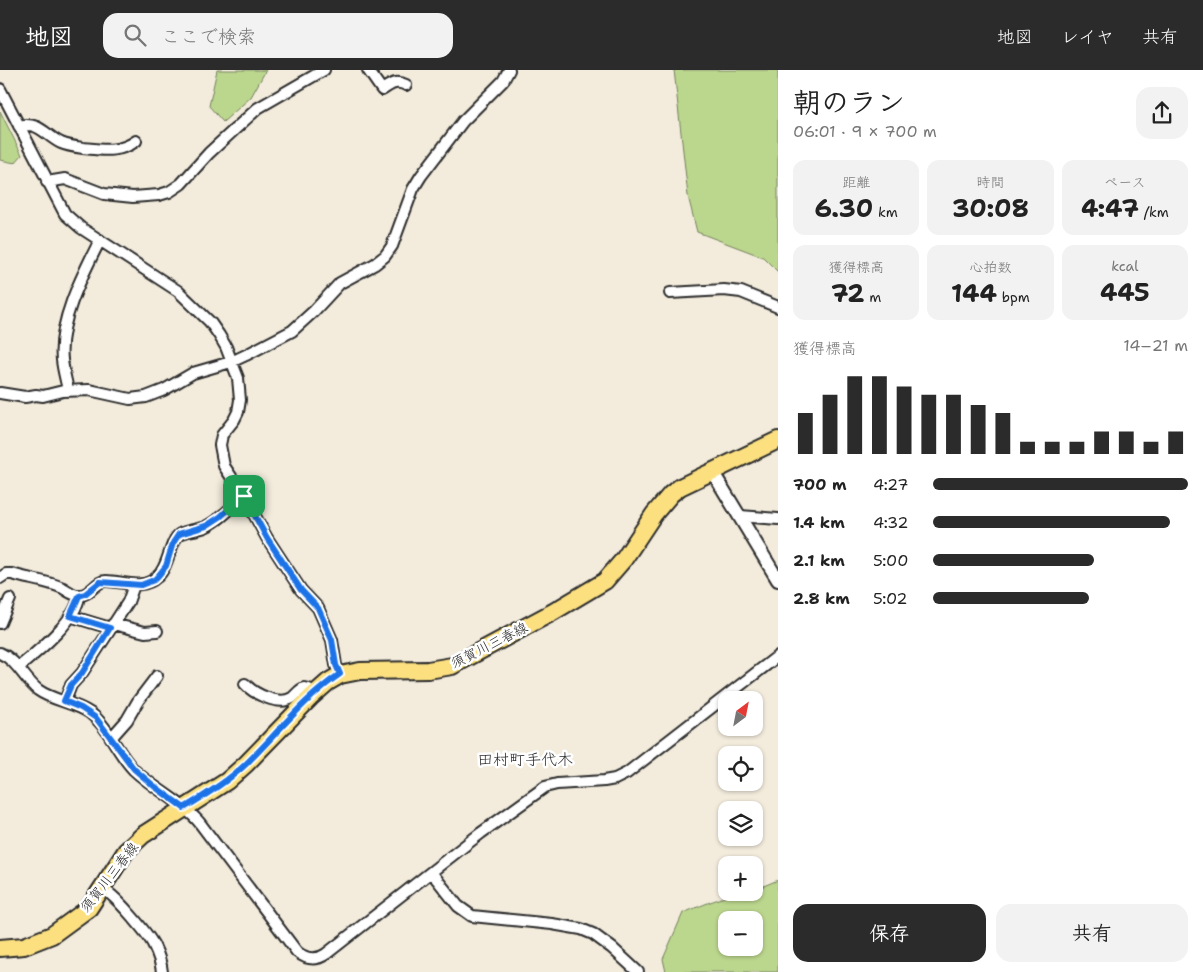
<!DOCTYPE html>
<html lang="ja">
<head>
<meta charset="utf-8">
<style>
  body { margin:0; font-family:"Shantell Sans","Klee One",sans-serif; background:#f2f2f2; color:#222; height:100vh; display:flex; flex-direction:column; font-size:19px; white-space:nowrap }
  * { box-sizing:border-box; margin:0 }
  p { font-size:16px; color:#767676 }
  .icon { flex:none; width:28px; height:28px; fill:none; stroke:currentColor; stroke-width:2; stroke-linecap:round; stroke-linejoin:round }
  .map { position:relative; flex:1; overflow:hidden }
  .panel { display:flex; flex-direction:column; background:#fff; width:425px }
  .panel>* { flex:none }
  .needle { width:32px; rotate:32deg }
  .fabs { position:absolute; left:718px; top:621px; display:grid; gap:10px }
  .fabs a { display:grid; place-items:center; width:45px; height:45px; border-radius:10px; background:#fff; box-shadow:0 1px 4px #0004; font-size:25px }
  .pin { position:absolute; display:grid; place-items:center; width:42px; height:42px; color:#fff; margin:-21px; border-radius:10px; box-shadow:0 2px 8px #0006 }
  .round { display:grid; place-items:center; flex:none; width:52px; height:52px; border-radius:15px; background:#f2f2f2 }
  .overview { display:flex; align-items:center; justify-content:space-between; height:85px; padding:0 15px }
  h1 { font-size:28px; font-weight:700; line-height:38px }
  .figures { display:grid; grid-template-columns:repeat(3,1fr); gap:8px; height:85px; padding:5px 15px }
  .figures div { display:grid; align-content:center; border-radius:12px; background:#f2f2f2; text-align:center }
  .figures b { font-size:25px; font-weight:700 }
  .figures small { font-size:14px; font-weight:400 }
  .figures p { font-size:14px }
  .chart { height:140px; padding:10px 15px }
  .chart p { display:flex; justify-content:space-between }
  .chart svg { width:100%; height:90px; margin-top:5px; stroke:#2b2b2b; stroke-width:6 }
  .button { display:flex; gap:10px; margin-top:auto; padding:10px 15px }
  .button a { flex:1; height:58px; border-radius:15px; background:#2b2b2b; color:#fff; font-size:20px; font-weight:700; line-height:58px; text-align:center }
  .button a+a { background:#f2f2f2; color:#222 }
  ul { padding:0 15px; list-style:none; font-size:16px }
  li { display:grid; grid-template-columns:80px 60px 1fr; align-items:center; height:38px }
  li i { height:12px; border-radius:6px; background:#2b2b2b }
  header { display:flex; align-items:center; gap:30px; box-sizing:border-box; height:70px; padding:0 25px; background:#2b2b2b; color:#fff }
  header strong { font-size:24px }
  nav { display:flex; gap:28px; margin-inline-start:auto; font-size:18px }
  .search { width:350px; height:45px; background:#f2f2f2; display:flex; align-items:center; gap:12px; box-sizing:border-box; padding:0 18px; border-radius:15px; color:#767676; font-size:19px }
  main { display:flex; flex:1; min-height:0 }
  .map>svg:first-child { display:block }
  .green { fill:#bbd68d; stroke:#73805c; fill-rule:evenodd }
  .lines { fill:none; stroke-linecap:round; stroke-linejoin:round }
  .minor-casing { stroke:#2b2b2b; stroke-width:14 }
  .tertiary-casing { stroke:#2b2b2b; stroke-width:16 }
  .primary-casing { stroke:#2b2b2b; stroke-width:20 }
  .minor { stroke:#fff; stroke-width:10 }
  .tertiary { stroke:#fff; stroke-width:12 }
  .primary { stroke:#fce080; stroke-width:16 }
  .route-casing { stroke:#fff; stroke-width:10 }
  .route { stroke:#1a73e8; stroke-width:6 }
  .labels { text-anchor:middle; stroke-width:5; stroke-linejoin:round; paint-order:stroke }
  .street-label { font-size:14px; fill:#2b2b2b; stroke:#fff }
  .quarter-label { font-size:16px; fill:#2b2b2b; stroke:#fff }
</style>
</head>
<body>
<header>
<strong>地図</strong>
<div class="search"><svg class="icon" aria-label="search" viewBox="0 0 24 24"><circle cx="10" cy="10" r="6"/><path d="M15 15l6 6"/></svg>ここで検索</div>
<nav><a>地図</a><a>レイヤ</a><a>共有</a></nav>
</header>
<main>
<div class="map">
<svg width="778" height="902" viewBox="0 0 778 902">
  <rect width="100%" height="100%" fill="#f3ecdd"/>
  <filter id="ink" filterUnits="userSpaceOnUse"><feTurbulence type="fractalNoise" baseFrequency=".02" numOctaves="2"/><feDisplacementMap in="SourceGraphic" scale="10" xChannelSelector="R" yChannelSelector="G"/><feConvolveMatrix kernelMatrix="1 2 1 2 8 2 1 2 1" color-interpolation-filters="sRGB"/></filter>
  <g filter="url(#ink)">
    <path class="green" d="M 217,0 L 266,0 L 251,27 L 223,52 L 209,36 Z
      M 674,0 L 778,0 L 778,202 L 763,187 L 697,162 L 688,126 Z
      M 0,41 L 22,85 L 15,93 L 0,90 Z
      M 778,810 L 778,902 L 666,902 L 663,889 L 683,843 C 706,834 730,822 754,822 L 754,820 ZM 726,850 L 754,850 L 754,878 L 726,878 Z"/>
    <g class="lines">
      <defs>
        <path id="minor" d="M 368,0 L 382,20 C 391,14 396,10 406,15
          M 0,19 L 65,144 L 81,158 L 178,221 L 210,252 L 219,265 L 226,277 L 238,308 L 240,330 L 238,342 L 234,350 L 222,365 L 220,375 L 224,396 L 244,426 L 267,468 L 301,520 L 318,538 L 332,570 L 336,595 L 340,605
          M 19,56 C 39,51 45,65 61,73 C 68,76 76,77 83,78 C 103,80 119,83 136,71
          M 47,112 L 65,109 L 104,124 L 133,127 L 159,125 L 169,122 L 181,114 L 209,83 L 258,38 L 324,0
          M 670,223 L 724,220 L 741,222 L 778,237
          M 68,320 C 66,310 63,300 62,290 C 58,251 83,204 100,170
          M 0,323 L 25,327 L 36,325 L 43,326 L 63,321 L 89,320 L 130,329 L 146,327 L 164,320 L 193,303 L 231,292 L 246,285 L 292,261 L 314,241 L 340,213 L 375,194 L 385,186 L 392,176 L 413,119 L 421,106 L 463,51 L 503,11 L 509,0
          M 740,446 L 778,449
          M 0,508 L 6,504 L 12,504 C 28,509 47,511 63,518 C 68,521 74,526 80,525 C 91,525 95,511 106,511 C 123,511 142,521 157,507 C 169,497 170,470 180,464 C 186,460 198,460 205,457 C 220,450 232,437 244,426
          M 70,546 L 110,558
          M 0,553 L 10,529
          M 113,554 L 145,562 L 157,561
          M 0,583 C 18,591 23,608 38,620 C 53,631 74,632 90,643 C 109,657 117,683 134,700 C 154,719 181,731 199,752 L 297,882 C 306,889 316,891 326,884 L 481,763 L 545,717 L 557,714 L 604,711 L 615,709 L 627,703 L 778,586
          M 19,597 C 37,582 77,550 79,526
          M 245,614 C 254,624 279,636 292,628 C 296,625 299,620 304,618 L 309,619 L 311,627
          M 65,631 L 71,615 L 82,603 L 128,532 L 134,515
          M 111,668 L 127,650 L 138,631 L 157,606
          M 431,802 L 458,836 L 472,846 L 552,854 L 581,859 L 593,864 L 612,878 L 638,902
          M 102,819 C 113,822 149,865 154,876 C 158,884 161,893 162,902"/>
        <path id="tertiary" d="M 712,401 L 778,510"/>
        <path id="primary" d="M 0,878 L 24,876 L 52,865 L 89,838 L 126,781 L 143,765 L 227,711 L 246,694 L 311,627 L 328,612 L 340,605 L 360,601 L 428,600 L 452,596 L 553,542 L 605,511 L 624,489 L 654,444 L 671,424 L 680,417 L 778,370"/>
      </defs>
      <use href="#minor" class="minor-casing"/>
      <use href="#tertiary" class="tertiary-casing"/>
      <use href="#primary" class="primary-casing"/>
      <use href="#minor" class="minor"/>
      <use href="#tertiary" class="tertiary"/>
      <use href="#primary" class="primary"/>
    </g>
  </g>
  <g class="lines" filter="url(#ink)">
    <defs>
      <path id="route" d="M 244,426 L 267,468 L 301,520 L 318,538 L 332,570 L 336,595 L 340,604 C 303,629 277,664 246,694 C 227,712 206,725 184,738 L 154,716 L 134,699 L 96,648 L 81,638 L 64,631 L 71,615 L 82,603 L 110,558 L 70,546 L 79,526 L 85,524 L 100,512 L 141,515 L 154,510 L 158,506 L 166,496 L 173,473 L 179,464 L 206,456 L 220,447 Z"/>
    </defs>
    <use href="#route" class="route-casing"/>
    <use href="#route" class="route"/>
  </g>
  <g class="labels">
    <g class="street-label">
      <text transform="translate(489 575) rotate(-27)" y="5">須賀川三春線</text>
      <text transform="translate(109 807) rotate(-52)" y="5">須賀川三春線</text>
    </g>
    <g class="quarter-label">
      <text x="525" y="695">田村町手代木</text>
    </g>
  </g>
</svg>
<div class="fabs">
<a><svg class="needle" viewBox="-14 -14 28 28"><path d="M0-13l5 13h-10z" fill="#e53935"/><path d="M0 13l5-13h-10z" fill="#767676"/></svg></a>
<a><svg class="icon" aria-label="locate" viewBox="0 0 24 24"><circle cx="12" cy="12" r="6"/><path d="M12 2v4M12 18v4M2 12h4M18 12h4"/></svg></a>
<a><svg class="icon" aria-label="layers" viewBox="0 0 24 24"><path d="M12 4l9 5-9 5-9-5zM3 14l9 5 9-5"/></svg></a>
<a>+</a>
<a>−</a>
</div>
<div class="pin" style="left:244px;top:426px;background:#1e9e55"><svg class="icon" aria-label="arrive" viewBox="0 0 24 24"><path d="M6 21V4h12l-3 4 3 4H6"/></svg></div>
</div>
<section class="panel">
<div class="overview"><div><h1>朝のラン</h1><p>06:01 · 9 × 700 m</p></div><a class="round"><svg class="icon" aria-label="share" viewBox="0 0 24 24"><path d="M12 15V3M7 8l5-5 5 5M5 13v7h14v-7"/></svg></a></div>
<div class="figures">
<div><p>距離</p><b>6.30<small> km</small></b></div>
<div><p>時間</p><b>30:08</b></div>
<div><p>ペース</p><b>4:47<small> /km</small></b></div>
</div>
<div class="figures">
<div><p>獲得標高</p><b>72<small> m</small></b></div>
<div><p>心拍数</p><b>144<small> bpm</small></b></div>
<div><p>kcal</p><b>445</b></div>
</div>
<div class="chart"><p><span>獲得標高</span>14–21 m</p>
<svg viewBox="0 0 160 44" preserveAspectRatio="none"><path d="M5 44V24M15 44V15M25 44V6M35 44V6M45 44V11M55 44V15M65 44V15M75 44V20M85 44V24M95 44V38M105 44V38M115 44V38M125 44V33M135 44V33M145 44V38M155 44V33"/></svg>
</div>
<ul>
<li><b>700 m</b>4:27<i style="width:100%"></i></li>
<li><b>1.4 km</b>4:32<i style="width:93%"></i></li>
<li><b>2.1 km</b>5:00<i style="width:63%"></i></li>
<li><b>2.8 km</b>5:02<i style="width:61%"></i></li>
</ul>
<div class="button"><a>保存</a><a>共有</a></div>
</section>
</main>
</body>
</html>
